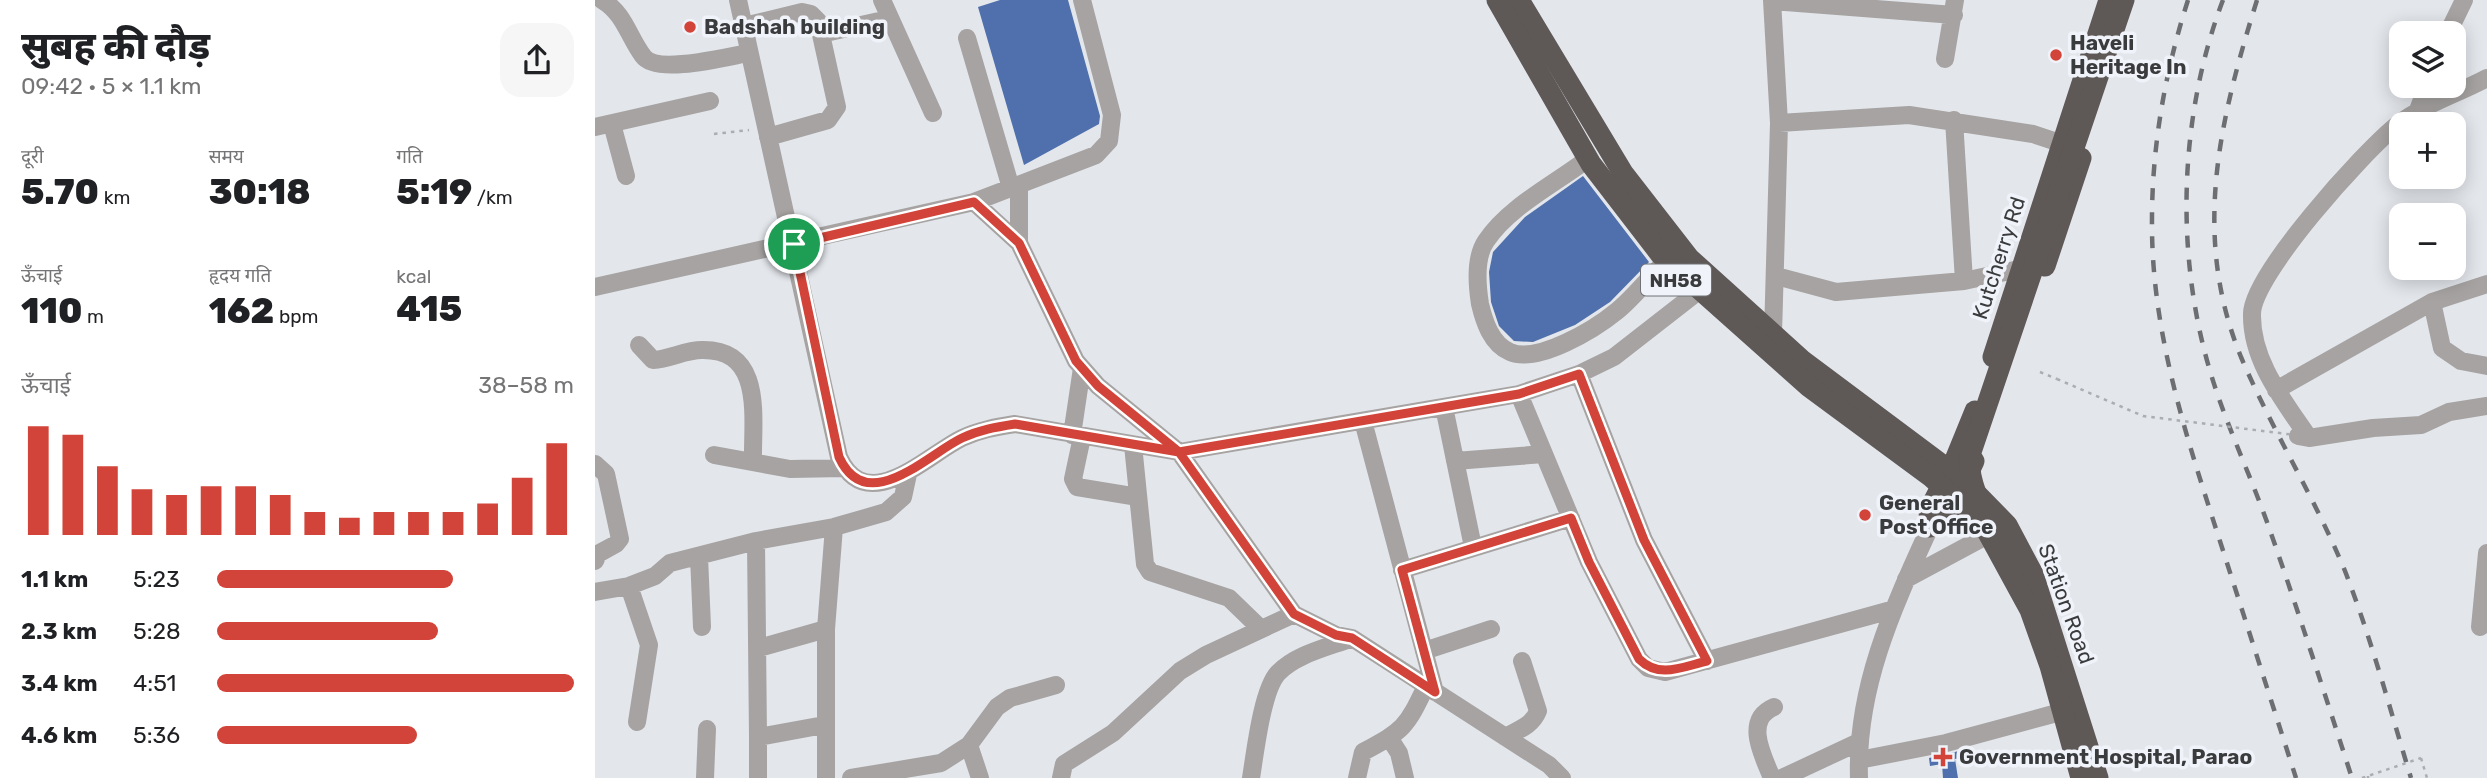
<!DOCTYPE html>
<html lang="hi">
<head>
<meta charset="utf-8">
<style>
  body { margin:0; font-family:Rubik,"Noto Sans Devanagari",sans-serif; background:#f6f6f6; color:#202124; height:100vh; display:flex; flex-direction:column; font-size:26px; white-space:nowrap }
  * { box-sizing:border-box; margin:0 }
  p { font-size:23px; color:#757577 }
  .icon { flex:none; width:38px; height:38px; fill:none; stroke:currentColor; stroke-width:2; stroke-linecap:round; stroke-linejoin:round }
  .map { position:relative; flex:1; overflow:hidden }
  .side { display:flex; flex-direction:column; background:#fff; width:595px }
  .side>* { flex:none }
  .fabs { position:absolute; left:1794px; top:21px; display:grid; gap:14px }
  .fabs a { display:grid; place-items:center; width:77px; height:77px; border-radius:14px; background:#fff; box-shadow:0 4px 18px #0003; font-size:35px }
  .pin { position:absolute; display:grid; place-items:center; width:60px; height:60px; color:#fff; margin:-30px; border:4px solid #fff; border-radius:50%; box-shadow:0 2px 7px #0007 }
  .round { display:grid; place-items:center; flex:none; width:74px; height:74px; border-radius:21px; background:#f6f6f6 }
  .overview { display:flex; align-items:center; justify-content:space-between; height:119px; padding:0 21px }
  h1 { font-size:38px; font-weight:800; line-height:52px }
  .stats { display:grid; grid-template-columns:repeat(3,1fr); gap:10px; height:119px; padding:7px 21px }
  .stats div { display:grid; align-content:center }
  .stats b { font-size:35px; font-weight:800 }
  .stats small { font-size:19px; font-weight:400 }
  .stats p { font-size:19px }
  .chart { height:196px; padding:14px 21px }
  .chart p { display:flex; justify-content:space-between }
  .chart svg { width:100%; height:126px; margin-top:7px; stroke:#d24439; stroke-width:6 }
  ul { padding:0 21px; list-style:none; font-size:23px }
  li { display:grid; grid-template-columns:112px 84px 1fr; align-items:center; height:52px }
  li i { height:18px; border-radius:9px; background:#d24439 }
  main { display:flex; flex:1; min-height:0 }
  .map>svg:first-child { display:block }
  .building { fill:#4f70ac }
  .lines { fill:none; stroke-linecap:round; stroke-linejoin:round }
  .path { stroke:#aaadb1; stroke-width:2.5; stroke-dasharray:3.5 5; stroke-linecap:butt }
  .minor { stroke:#a6a3a2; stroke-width:18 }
  .highway { stroke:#5e5857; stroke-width:21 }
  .rail { stroke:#6d6e71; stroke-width:4.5; stroke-dasharray:12 12; stroke-linecap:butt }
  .path-bridge { stroke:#aaadb1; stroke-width:2.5; stroke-dasharray:3.5 5; stroke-linecap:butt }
  .highway-bridge { stroke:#5e5857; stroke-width:21 }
  .route-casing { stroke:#fff; stroke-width:14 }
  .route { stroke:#d24439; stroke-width:9 }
  .poi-dot { fill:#d24439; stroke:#f0f3f9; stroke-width:2.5 }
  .labels { text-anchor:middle; stroke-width:7; stroke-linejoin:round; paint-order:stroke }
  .shield { fill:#f0f3f9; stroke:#717275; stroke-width:2 }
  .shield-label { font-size:19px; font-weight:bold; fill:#3a3b3d }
  .poi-label { font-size:21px; font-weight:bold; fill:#3a3b3d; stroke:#f0f3f9; text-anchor:start }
  .street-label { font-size:21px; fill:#3a3b3d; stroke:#f0f3f9 }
</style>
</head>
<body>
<main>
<section class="side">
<div class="overview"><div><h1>सुबह की दौड़</h1><p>09:42 · 5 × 1.1 km</p></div><a class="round"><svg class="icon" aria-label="share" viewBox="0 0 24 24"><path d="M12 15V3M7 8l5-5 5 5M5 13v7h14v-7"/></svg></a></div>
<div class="stats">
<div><p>दूरी</p><b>5.70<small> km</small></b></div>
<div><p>समय</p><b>30:18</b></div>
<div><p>गति</p><b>5:19<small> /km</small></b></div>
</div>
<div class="stats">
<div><p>ऊँचाई</p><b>110<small> m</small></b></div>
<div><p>हृदय गति</p><b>162<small> bpm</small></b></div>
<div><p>kcal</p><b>415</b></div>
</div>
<div class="chart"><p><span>ऊँचाई</span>38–58 m</p>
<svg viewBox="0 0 160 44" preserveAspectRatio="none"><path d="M5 44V6M15 44V9M25 44V20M35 44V28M45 44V30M55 44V27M65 44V27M75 44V30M85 44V36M95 44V38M105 44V36M115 44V36M125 44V36M135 44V33M145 44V24M155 44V12"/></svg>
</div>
<ul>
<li><b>1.1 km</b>5:23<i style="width:66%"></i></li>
<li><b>2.3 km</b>5:28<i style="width:62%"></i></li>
<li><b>3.4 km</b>4:51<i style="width:100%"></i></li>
<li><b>4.6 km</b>5:36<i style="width:56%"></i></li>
</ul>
</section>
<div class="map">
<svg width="1892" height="778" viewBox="0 0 1892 778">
  <rect width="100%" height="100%" fill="#e3e6eb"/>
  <path class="building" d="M 405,0 L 473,0 L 505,116 L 504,124 L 429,165 L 383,7 Z
    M 988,176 L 1054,262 L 1015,302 L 980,325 L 938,342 L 919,341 L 904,326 L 896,302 L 894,272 L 898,252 L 930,217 Z
    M 1364,751 L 1365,758 L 1360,759 L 1363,778 L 1348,778 L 1347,764 L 1335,766 L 1334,758 Z"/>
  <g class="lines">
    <path class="path" d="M 119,134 L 154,130
      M 1445,372 L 1462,379
      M 1826,758 L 1832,778
      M 1773,776 L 1773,778"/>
    <path class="minor" d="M 7,0 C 30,14 33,36 48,56 C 61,75 131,57 153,53
      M 143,0 L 244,457 C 272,518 332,455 367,438 C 384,430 401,427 420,424 L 584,452 L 699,614 L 741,635 L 757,638 L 954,765 L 967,778
      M 287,0 L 338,113
      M 1177,0 L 1184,123 L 1178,334
      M 1177,1 L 1359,15
      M 149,26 L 207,12 L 216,14 L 223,21 L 242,107 L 233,120 L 173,137
      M 1853,33 L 1869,0
      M 226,34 L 293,19
      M 372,38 L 416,188
      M 1350,59 L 1360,0
      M 1822,113 L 1832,86
      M 1359,120 L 1369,281
      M 1184,123 L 1314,115 L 1438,134 L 1468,144
      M 17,124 L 31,176
      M 0,127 L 115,101
      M 987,163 C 956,186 913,208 891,241 C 880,257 882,285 885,304 C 889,321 896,344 915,352 C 943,364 1000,329 1022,311 C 1038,298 1052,280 1067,265
      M 379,202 L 424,243 L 481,361 L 503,386 L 584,452 L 924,394 L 984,374 L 1019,357 L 1114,283
      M 424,243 L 424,185
      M 1181,276 L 1241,292 L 1369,281 L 1424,269
      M 0,287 L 379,202 L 501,155 L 514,141 L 517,115 L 487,0
      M 1837,302 L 1847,348 L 1866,361 L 1892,366
      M 44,345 L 58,360 C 75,359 90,350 107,350 C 170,349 157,419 158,462
      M 984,374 L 1049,540 L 1112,661
      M 1681,390 L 1837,302 L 1892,284
      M 924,394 L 994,562 L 1044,659 L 1053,668 L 1070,672 L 1296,610
      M 849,407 L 878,547
      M 768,421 L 840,692
      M 477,435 L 487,368
      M 1703,436 L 1714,438 L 1778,428 L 1826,425 L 1854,412 L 1892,406
      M 487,437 L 478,479 L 482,487 L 543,497
      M 1714,438 C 1689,401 1656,361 1657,314 C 1657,275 1769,151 1802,125 C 1829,104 1862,94 1892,78
      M 538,445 L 550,564 L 555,572 L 634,598 L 666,629
      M 119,455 L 195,469 L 249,468
      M 860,461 L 949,454
      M 0,464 L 11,474 L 25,539 L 21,544 L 3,554 L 0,561
      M 161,541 L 163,737 L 229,725
      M 104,556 L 107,627
      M 807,570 L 976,518
      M 1311,579 L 1404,529
      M 34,586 L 54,645 L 42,722
      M 0,592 L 34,586 L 60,576 L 75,563 L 161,541 L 239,527 L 291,512 L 308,497 L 313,474
      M 1885,627 L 1892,553
      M 164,648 L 231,629
      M 829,651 L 896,629
      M 910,737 C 923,730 937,726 943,711 L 927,661
      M 795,739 L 804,753 L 810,778
      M 374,745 L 385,778
      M 1264,760 L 1351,743 L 1462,713
      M 110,778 L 112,729
      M 163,778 L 163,737
      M 231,778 L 231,629 L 239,527
      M 256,778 L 346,763 L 374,745 L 402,707 L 415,698 L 461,685
      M 466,778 L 469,764 L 518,733 L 585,671 L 611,655 L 699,614
      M 656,778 C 660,754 667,690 683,673 C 701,654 734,647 757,638
      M 762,778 L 768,752 C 809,730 811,728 831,686
      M 1177,778 C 1167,754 1149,720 1179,707
      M 1187,778 L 1264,742
      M 1264,778 C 1261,687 1298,608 1335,527"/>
    <path class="highway" d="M 924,0 L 1028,173 L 1094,258 L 1208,361 L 1370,482 L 1412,525 L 1438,574 L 1503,778
      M 1450,266 L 1486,158
      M 1398,357 L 1514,0
      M 1379,461 L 1352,519 L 1335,527 L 1334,510 L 1360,460 L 1380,411"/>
    <path class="rail" d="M 1593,0 C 1569,75 1556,151 1557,230 C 1558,335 1591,436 1623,535 C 1649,616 1675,697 1701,778
      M 1628,0 C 1585,113 1580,248 1613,364 C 1628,418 1653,469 1672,522 C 1702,607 1729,692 1757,778
      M 1662,0 C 1625,119 1596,235 1646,357 C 1677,430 1720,498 1750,571 C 1776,638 1795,709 1816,778"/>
    <path class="path-bridge" d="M 1462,379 L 1548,416 L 1700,435
      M 1767,778 L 1826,758"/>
    <path class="highway-bridge" d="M 902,0 L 996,164 L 1066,255 L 1213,386 L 1335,476 L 1387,522 L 1435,610 L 1455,666 L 1486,778
      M 1396,524 C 1385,504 1372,479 1375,455 L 1529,0"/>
  </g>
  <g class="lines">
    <defs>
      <path id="route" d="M 199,244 L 379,202 L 424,243 L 481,361 L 503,386 L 584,452 L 699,614 L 741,635 L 757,638 L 840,692 L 807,570 L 976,518 L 994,562 L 1044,659 C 1064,679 1087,667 1112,661 L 1049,540 L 984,374 L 924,394 L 584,452 L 420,424 C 401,427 384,430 367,438 C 333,454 272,518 244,457 L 199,244"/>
    </defs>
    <use href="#route" class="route-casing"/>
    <use href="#route" class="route"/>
  </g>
  <g class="poi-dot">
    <circle cx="95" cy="27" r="7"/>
    <circle cx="1461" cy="55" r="7"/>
    <circle cx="1270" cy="515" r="7"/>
    <path d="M1344.5 746.5h7v7h7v7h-7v7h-7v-7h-7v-7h7z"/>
  </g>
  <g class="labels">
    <rect class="shield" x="1046" y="264.5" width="70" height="31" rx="5"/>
    <g class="shield-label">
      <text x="1081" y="287">NH58</text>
    </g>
    <g class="poi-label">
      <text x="109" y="34">Badshah building</text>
      <text x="1475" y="50">Haveli<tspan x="1475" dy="24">Heritage In</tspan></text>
      <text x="1284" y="510">General<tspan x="1284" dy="24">Post Office</tspan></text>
      <text x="1364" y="764">Government Hospital, Parao</text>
    </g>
    <g class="street-label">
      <text transform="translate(1404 258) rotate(-72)" y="7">Kutcherry Rd</text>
      <text transform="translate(1471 604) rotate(70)" y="7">Station Road</text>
    </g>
  </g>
</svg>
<div class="fabs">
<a><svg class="icon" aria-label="layers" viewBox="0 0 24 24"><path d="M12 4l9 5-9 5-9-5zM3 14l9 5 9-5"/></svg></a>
<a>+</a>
<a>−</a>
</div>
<div class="pin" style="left:199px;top:244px;background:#1e9e55"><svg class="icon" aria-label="arrive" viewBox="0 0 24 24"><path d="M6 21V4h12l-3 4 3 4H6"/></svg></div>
</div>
</main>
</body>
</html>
